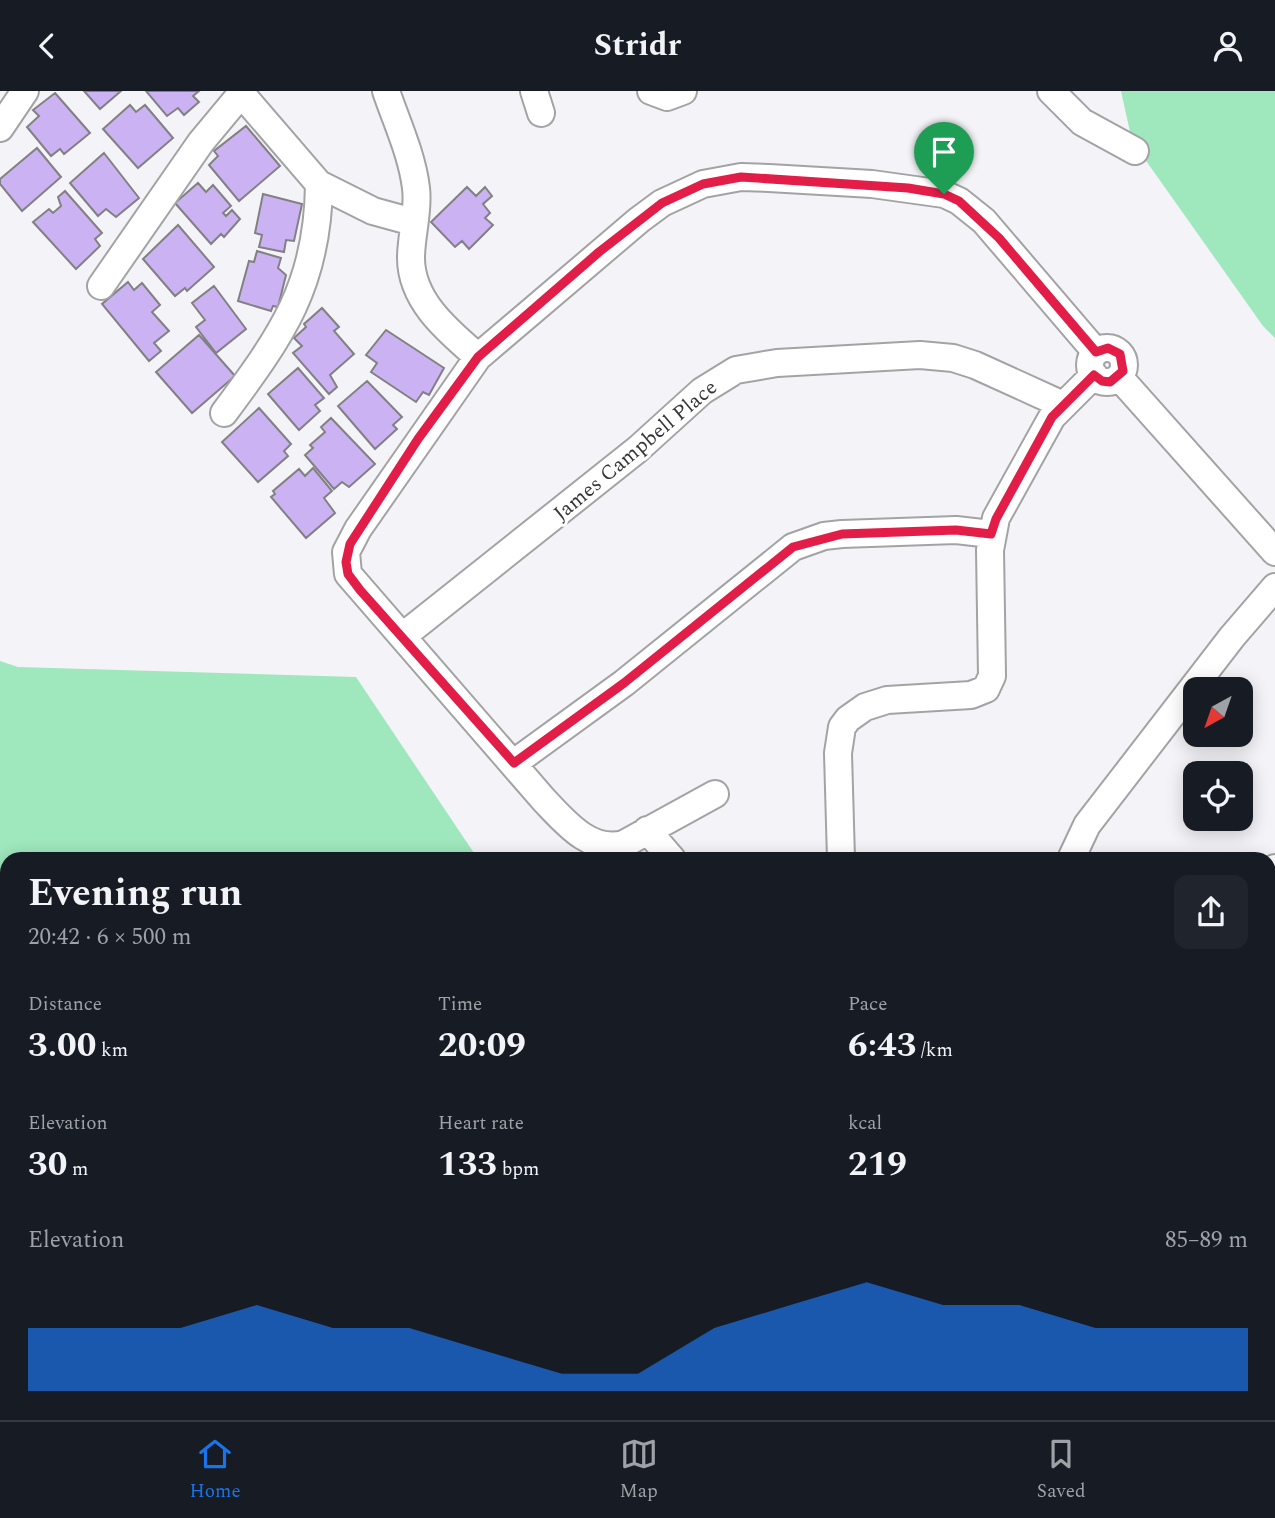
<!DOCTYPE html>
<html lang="en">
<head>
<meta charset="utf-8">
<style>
  body { margin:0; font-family:Spectral,serif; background:#20242c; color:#f1f3f6; height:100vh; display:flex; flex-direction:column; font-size:26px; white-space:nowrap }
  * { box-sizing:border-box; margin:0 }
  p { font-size:23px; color:#9ea1a6 }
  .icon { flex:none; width:38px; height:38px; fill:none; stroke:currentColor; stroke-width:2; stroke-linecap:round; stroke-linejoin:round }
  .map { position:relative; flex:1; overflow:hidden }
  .side { position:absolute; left:0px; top:761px; width:1276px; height:569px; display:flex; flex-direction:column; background:#171b24; border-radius:21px 21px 0 0; box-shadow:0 4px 18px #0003 }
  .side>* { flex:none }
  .needle { width:46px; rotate:220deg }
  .controls { position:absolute; left:1183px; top:586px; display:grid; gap:14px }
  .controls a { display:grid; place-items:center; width:70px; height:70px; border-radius:14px; background:#171b24; box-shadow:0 4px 18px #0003; font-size:35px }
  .pin { position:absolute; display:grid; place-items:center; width:60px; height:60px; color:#fff; margin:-72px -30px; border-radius:50% 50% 50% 0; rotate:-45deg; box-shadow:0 0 7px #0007 }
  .pin .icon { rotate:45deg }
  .round { display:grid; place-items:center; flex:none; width:74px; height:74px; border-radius:14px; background:#20242c }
  .overview { display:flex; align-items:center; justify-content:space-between; height:119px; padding:0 28px }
  h1 { font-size:38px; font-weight:700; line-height:52px }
  .figures { display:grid; grid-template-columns:repeat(3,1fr); gap:10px; height:119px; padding:7px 28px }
  .figures div { display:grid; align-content:center }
  .figures b { font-size:35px; font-weight:700 }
  .figures small { font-size:19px; font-weight:400 }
  .figures p { font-size:19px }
  .chart { height:196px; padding:14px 28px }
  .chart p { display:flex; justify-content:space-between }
  .chart svg { width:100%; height:126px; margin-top:7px; fill:#1a73e8; opacity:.7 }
  header { display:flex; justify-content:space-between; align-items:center; height:91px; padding:0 28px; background:#171b24; font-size:32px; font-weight:700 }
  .dock { display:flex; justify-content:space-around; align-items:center; height:98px; border-top:2px solid #363941; background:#171b24; font-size:19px; color:#9ea1a6 }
  .dock a { display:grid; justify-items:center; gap:4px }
  .dock .selected { color:#1a73e8 }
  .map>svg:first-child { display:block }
  .green { fill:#9fe7bd }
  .building { fill:#cbb2f3; stroke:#818083; stroke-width:2 }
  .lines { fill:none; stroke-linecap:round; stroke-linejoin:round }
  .minor-casing { stroke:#a3a3a6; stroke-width:30 }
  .minor { stroke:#fff; stroke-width:26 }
  .route-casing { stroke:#fff; stroke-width:14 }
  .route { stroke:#e11d48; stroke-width:9 }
  .labels { text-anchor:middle; stroke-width:6; stroke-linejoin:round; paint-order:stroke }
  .street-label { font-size:21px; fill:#353537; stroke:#fff }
</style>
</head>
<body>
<header><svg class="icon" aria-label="back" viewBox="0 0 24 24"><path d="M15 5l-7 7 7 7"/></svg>Stridr<svg class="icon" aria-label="person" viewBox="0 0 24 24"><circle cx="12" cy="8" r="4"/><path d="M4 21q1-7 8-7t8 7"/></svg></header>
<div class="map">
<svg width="1275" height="1329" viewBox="0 0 1275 1329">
  <rect width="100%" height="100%" fill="#f4f3f7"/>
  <path class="green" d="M 1121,0 L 1275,0 L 1275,247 L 1263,235 L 1132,50 Z
    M 0,570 L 18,576 L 356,586 L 478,768 L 7,768 L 7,1323 L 1092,1323 L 1099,1329 L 0,1329 Z"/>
  <path class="building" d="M 84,0 L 121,0 L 100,18 Z
    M 146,0 L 199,0 L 193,5 L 199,11 L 184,24 L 178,17 L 167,25 Z
    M 55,2 L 90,42 L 64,63 L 60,58 L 51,65 L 27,36 L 39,25 L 33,19 Z
    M 130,14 L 136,21 L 145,14 L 173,47 L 138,77 L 103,38 Z
    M 246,35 L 280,75 L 239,110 L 209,74 L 218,65 L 214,60 Z
    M 37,57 L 61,86 L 22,120 L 0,93 L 0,88 Z
    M 104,62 L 139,107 L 116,126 L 106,118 L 98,125 L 70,92 Z
    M 198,92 L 206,101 L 213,94 L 231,115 L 223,122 L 226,125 L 232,119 L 240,128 L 224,146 L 221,143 L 211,153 L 175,112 Z
    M 467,96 L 476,105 L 485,96 L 492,105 L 483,113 L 490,122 L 485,127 L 493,134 L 469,158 L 462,150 L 455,156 L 431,131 Z
    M 65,100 L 102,142 L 95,148 L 100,155 L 76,178 L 33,131 L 49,118 L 53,122 L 61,115 L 58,106 Z
    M 263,103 L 302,113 L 294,150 L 286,149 L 284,161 L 259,156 L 262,144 L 255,142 Z
    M 178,134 L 214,176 L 187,200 L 185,197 L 175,205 L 143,168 Z
    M 257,160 L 281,167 L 278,177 L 286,184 L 278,216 L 273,215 L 271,220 L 238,210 L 249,170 L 254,171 Z
    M 128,191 L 134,199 L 142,192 L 160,214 L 152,221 L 169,240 L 154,252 L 161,260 L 149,270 L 102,213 Z
    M 214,195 L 246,238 L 216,262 L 196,236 L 205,229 L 192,212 Z
    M 322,217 L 339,236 L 334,240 L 354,263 L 330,284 L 337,296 L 329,303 L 293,262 L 302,255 L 294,247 L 306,236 L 304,233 Z
    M 386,239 L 444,277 L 429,304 L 423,301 L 416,311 L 371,281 L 377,272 L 366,264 Z
    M 199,244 L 235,285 L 192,322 L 156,281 Z
    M 298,277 L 324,307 L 315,314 L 320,320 L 299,339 L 268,303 Z
    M 367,290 L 402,326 L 393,334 L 397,338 L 375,358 L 338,315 Z
    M 259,317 L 291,353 L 284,360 L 288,365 L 258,391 L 222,351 Z
    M 331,327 L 375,373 L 349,396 L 342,391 L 334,398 L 305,364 L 313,357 L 310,354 L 325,341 L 321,336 Z
    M 313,377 L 332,400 L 324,407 L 335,422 L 306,447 L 271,406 L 275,403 L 273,400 L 299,378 L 305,385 Z"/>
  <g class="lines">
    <defs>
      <path id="minor" d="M 239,0 L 319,93 L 373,120 L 413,131
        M 386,0 C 397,32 412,64 416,97 C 419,120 411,144 411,167 C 411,210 448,240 478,266
        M 534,0 L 541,22
        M 651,0 L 667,6 L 683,0
        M 1051,0 L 1082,31 L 1135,60
        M 0,37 L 25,0
        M 101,195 L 201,51 L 241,3
        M1090 274a17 17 0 1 1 34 0a17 17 0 1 1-34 0Z
        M 1119,286 L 1275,461
        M 224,322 C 282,244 318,194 319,93
        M 403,545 L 638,358 L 702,300 L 736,279 L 777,272 L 920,264 L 953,267 L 975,274 L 1063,314
        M 514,672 L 624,592 L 793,456 L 824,445 L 842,443 L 956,439 L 991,443
        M 715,703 L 624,753 C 590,762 565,731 544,709 L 348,483 L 346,461 L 358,438 L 478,266 L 639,129 L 662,112 L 703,93 L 741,86 L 769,87 L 872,93 L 944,103 L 959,110 L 984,130 L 1096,261
        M 647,739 L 672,768
        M 841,768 L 838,662 L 842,636 L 848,628 L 865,616 L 887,609 L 971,604 L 986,598 L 992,585 L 990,459 L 996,427 L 1052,326 L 1094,284
        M 1071,768 L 1087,734 L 1232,546 L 1275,496
        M 1269,785 L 1275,777
        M 1269,1271 L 1275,1279"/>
    </defs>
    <use href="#minor" class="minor-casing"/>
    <use href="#minor" class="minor"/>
  </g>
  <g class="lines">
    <defs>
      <path id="route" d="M 741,86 L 908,97 L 944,103 L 959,110 L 999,147 L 1096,261 L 1108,257 L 1120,263 L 1123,280 L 1110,291 L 1102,290 L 1094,284 L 1052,326 L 996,428 L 991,443 L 956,439 L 842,443 L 793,456 L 624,592 L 514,672 L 360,499 L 348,483 L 346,471 L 350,453 L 418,348 L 478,266 L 599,161 L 662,112 L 703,93 Z"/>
    </defs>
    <use href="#route" class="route-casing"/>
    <use href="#route" class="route"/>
  </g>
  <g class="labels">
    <g class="street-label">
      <text transform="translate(635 359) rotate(-40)" y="7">James Campbell Place</text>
    </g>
  </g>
</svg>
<div class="controls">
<a><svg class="needle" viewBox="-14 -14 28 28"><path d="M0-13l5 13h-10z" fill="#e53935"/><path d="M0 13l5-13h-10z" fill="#9ea1a6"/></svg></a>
<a><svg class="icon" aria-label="locate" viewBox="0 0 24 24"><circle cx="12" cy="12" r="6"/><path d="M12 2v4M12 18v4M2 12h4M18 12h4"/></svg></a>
</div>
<div class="pin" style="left:944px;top:103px;background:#1e9e55"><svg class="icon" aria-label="arrive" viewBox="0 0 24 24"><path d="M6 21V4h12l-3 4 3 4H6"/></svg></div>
<section class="side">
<div class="overview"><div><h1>Evening run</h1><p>20:42 · 6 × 500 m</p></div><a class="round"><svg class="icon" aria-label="share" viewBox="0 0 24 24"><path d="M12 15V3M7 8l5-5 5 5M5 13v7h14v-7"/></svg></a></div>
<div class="figures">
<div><p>Distance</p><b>3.00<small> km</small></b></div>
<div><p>Time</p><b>20:09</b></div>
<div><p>Pace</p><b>6:43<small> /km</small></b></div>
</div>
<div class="figures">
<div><p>Elevation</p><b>30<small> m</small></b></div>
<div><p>Heart rate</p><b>133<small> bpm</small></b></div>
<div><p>kcal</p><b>219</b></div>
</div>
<div class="chart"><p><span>Elevation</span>85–89 m</p>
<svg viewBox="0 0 160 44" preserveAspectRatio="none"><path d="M0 44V22L10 22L20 22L30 14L40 22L50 22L60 30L70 38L80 38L90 22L100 14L110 6L120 14L130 14L140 22L150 22L160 22V44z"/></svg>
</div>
</section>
</div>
<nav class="dock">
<a class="selected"><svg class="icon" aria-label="home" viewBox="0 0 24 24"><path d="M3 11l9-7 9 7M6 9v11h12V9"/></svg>Home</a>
<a><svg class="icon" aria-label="map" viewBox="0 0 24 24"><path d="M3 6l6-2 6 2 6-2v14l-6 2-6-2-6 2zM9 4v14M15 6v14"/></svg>Map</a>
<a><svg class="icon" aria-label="saved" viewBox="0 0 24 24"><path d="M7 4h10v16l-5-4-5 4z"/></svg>Saved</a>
</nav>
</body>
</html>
